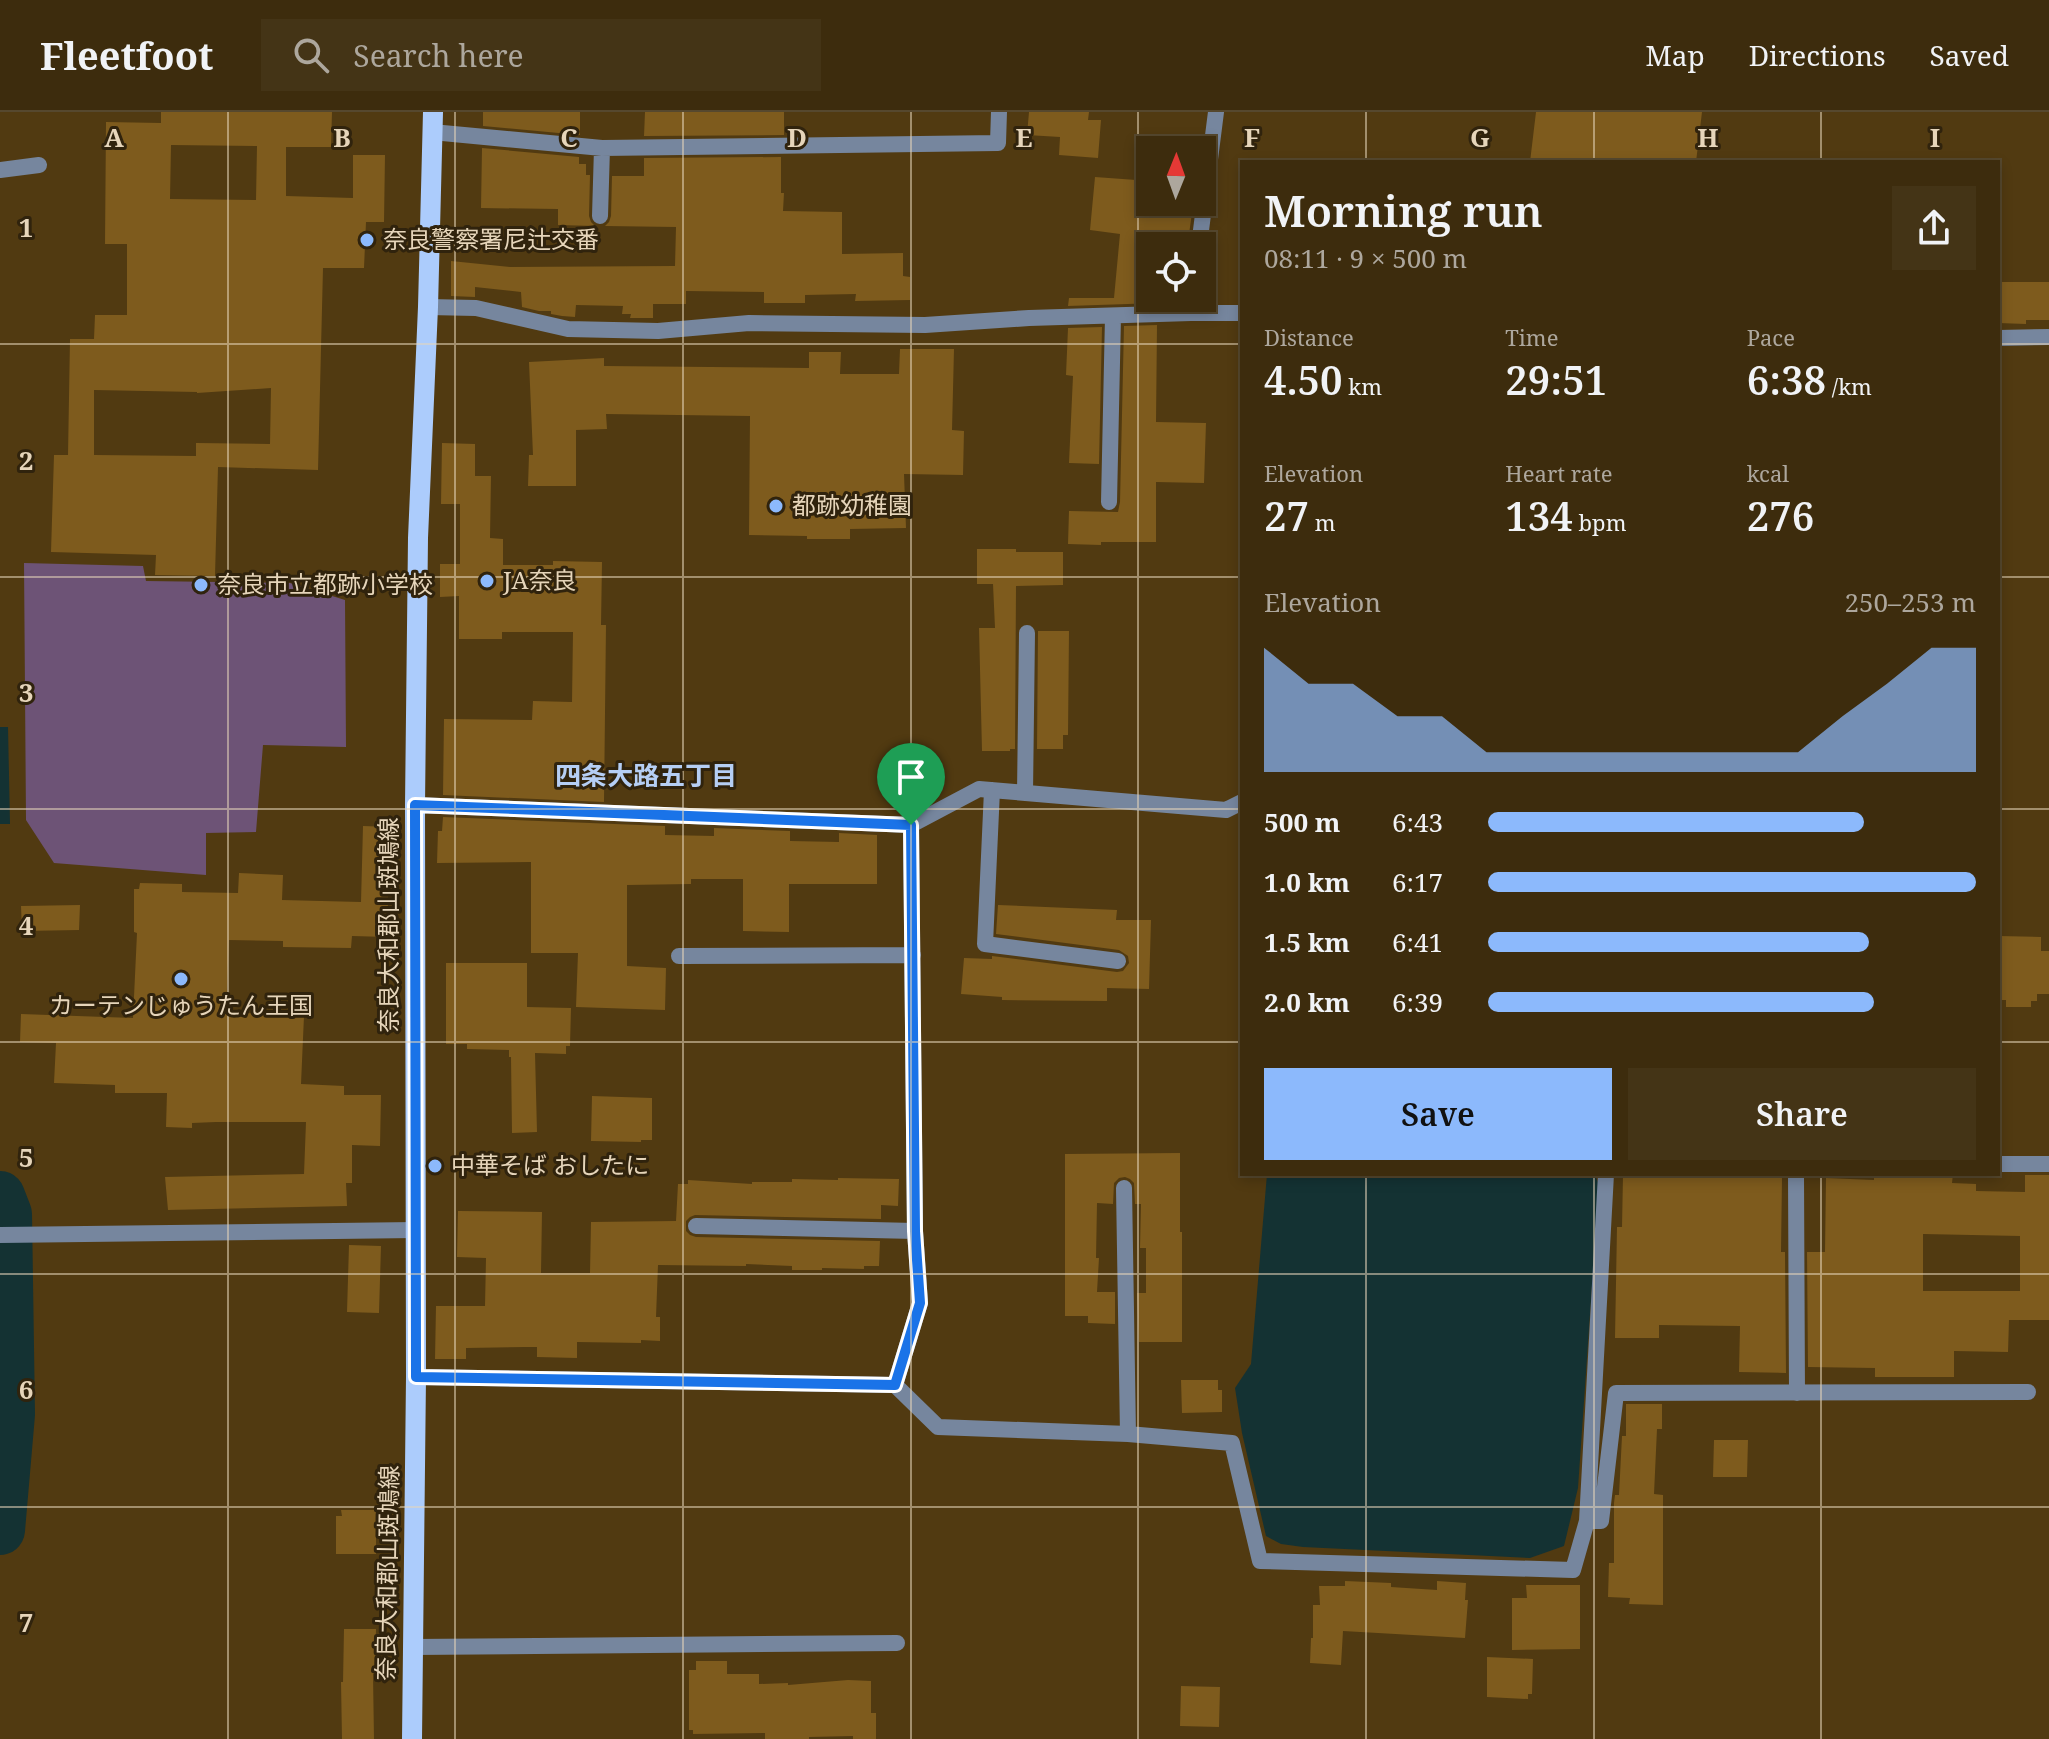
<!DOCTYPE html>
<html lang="en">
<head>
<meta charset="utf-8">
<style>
  body { margin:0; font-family:"Noto Serif","Noto Sans JP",serif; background:#443416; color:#f1f3f6; height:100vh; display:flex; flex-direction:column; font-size:30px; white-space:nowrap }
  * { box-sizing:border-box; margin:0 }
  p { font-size:26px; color:#ada79d }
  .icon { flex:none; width:44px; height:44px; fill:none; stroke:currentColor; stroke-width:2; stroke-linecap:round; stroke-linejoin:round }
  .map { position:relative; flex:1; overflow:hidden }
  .side { position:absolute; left:1240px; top:48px; width:760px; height:1016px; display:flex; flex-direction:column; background:#3d2c0d; border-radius:0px; box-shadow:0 4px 12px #0003,0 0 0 2px #56482e }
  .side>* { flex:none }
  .needle { width:52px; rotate:1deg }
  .fabs { position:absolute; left:1136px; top:24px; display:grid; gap:16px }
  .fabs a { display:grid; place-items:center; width:80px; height:80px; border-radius:0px; background:#3d2c0d; box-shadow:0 4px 12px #0003,0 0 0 2px #56482e; font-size:40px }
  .pin { position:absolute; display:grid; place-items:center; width:68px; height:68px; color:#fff; margin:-82px -34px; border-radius:50% 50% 50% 0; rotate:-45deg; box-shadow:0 0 8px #0007 }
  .pin .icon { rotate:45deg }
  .round { display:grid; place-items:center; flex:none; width:84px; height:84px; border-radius:0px; background:#443416 }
  .overview { display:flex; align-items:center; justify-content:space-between; height:136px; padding:0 24px }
  h1 { font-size:44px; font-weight:600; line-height:60px }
  .stats { display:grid; grid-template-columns:repeat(3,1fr); gap:12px; height:136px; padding:8px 24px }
  .stats div { display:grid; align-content:center }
  .stats b { font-size:40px; font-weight:600 }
  .stats small { font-size:22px; font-weight:400 }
  .stats p { font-size:22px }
  .chart { height:224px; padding:16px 24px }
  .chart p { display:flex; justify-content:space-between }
  .chart svg { width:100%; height:144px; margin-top:8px; fill:#8cb9fc; opacity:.7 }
  .primary-button { display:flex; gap:16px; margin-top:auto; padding:16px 24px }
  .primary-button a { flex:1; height:92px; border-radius:0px; background:#8cb9fc; color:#111; font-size:32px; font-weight:600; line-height:92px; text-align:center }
  .primary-button a+a { background:#443416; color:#f1f3f6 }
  ul { padding:0 24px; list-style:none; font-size:26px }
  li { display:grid; grid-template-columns:128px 96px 1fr; align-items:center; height:60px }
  li i { height:20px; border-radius:10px; background:#8cb9fc }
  header { display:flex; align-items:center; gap:48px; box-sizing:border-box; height:112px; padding:0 40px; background:#3d2c0d; border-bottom:2px solid #56482e }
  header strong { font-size:38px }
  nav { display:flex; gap:44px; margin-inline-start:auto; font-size:28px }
  .search { width:560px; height:72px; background:#443416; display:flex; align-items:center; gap:20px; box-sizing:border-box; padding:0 28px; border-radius:0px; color:#ada79d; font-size:30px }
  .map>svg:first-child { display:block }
  .green { fill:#6d5376 }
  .water { fill:#143233 }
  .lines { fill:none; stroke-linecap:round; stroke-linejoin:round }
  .river { stroke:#143233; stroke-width:50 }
  .building { fill:#7e5b1d; fill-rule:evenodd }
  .minor { stroke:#76869e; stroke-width:16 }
  .primary { stroke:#acccfc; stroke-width:20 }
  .route-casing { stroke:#fff; stroke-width:16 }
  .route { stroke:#1a73e8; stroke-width:10 }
  .grid { fill:none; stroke:#e6d5ba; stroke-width:2; stroke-opacity:0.55 }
  .poi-dot { fill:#8cb9fc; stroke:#30230d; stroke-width:3 }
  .labels { text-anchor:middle; stroke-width:6; stroke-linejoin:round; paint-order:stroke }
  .poi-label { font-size:24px; fill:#e6d5ba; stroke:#30230d; text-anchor:start }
  .street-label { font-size:24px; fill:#e6d5ba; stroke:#30230d }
  .neighbourhood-label { font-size:26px; font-weight:bold; fill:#b5cef4; stroke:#30230d }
  .grid-label { font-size:26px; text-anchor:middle; font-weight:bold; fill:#e6d5ba; stroke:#30230d; stroke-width:6; stroke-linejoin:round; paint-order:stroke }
</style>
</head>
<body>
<header>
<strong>Fleetfoot</strong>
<div class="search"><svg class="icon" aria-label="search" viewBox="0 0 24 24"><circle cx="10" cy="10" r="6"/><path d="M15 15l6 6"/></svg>Search here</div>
<nav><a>Map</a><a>Directions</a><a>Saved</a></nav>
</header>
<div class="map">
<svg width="2049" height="1627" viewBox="0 0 2049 1627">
  <rect width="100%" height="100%" fill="#513a11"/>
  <path class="green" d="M 24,451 L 143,454 L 146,469 L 290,471 L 345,488 L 346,635 L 263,633 L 256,720 L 206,721 L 206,763 L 54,751 L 26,708 Z"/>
  <path class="water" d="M 0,615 L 8,615 L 10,712 L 0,712 Z
    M 1267,1062 L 1594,1062 L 1599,1072 L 1578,1376 L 1564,1434 L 1530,1446 L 1303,1435 L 1281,1432 L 1266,1424 L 1242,1321 L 1235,1276 L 1251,1252 Z"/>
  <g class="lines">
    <path class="river" d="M 0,1084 L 7,1102 L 10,1302 L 0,1418"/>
  </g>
  <path class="building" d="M 161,0 L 332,0 L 331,35 L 286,35 L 286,84 L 353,86 L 353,43 L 385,43 L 384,110 L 366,110 L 364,156 L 323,156 L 318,358 L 218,355 L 215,464 L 155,463 L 156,443 L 51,440 L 54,343 L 68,343 L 70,227 L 94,227 L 95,203 L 127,203 L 127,132 L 105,132 L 106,10 L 161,11 ZM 171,33 L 257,34 L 256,88 L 170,87 ZM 271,276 L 270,332 L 196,331 L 196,344 L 94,343 L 94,278 L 197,280 L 197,281 Z
    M 483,0 L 580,0 L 580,23 L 483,14 Z
    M 645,0 L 784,0 L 784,23 L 644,24 Z
    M 1029,0 L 1089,0 L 1088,8 L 1101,8 L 1098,46 L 1059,43 L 1060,25 L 1027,23 Z
    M 1536,0 L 1702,0 L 1696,50 L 1530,50 Z
    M 482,36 L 579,45 L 579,52 L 586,52 L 586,63 L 590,63 L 589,104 L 591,110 L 595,114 L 558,113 L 558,97 L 481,96 Z
    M 781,45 L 781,81 L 784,81 L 783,99 L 842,100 L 842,142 L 903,141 L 903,164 L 910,165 L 910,188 L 855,189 L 856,182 L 805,183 L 805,191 L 764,191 L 764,180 L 686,179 L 686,192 L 653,192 L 653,206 L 630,206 L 631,202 L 622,202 L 623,194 L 576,193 L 575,205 L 562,204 L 551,202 L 551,199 L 539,199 L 522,195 L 521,180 L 475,175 L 475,185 L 451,184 L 451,149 L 510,155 L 675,154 L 676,115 L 605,114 L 609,110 L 611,104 L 612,64 L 644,64 L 644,46 Z
    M 1095,65 L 1150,69 L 1150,90 L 1184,90 L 1183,100 L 1192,101 L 1189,122 L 1179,121 L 1178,127 L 1150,124 L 1150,186 L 1158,186 L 1158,191 L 1068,194 L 1069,186 L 1114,186 L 1120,122 L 1090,118 Z
    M 1998,170 L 2049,170 L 2049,208 L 2026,208 L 2026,212 L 1998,211 Z
    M 1157,213 L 1156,310 L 1206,311 L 1204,371 L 1156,370 L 1156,430 L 1101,430 L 1101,433 L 1068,432 L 1069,399 L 1118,400 L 1120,390 L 1124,214 Z
    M 1102,215 L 1099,352 L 1069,351 L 1073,264 L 1066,263 L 1068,216 Z
    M 900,237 L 954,237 L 952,318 L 964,319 L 963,363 L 904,362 L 906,416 L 850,417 L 850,427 L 807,427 L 807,424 L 749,423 L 750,304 L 606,302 L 607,317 L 576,318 L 576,374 L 528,374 L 529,343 L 533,343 L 529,250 L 604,246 L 604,254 L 809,256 L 809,240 L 841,240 L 840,262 L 899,262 Z
    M 442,331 L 475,332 L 475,364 L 491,364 L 490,426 L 503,427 L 503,453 L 553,453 L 553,449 L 602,450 L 601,513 L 606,513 L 604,690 L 443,683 L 444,607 L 532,608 L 533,589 L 572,590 L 573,520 L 502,520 L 502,527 L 459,527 L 459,484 L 440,485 L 440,452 L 460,452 L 460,392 L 441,392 Z
    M 977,437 L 1016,437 L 1016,440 L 1063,440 L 1063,473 L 1016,474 L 1015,637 L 1010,637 L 1010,639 L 982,639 L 979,516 L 995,516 L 993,472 L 977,472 Z
    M 1038,519 L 1069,519 L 1068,623 L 1063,623 L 1063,637 L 1037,637 Z
    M 443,705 L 665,714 L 665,723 L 714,724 L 714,716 L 790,719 L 790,729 L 839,730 L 839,721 L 877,723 L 877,772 L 789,772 L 789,820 L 743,819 L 743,767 L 691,767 L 691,772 L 627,773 L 627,854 L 666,856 L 665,898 L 576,895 L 578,841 L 531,841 L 531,750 L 437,751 L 438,719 L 442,719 Z
    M 363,714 L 390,715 L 387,825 L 352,824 L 351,836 L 283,835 L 283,829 L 229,828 L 226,900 L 304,904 L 301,972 L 344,974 L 344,983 L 381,983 L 380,1034 L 352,1033 L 352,1071 L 346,1071 L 347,1094 L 168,1098 L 165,1065 L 304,1062 L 306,1010 L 216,1010 L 192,1011 L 192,1016 L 166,1015 L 167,981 L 115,981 L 115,973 L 54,971 L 56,931 L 20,930 L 21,902 L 133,906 L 137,821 L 134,820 L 134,777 L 139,777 L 140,771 L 182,772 L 182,780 L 238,781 L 239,761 L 283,763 L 282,788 L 361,790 Z
    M 80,793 L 79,818 L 22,819 L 21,794 Z
    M 998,793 L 1117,798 L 1116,808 L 1151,808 L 1149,877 L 1107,876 L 1107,889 L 1002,888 L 1002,885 L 961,882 L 964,846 L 992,847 L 992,844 L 1117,860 L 1123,859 L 1129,851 L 1128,844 L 1119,838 L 996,822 Z
    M 1998,824 L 2041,825 L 2041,839 L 2049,839 L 2049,882 L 2037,882 L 2037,889 L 2031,889 L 2031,895 L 2006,895 L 2006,888 L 1998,888 Z
    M 446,851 L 527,851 L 527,895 L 571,896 L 570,934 L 566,934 L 566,942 L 535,941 L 537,1020 L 512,1021 L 511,945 L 509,945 L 509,938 L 467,937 L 467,932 L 446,932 Z
    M 592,984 L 652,986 L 652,1028 L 641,1028 L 641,1030 L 591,1029 Z
    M 1180,1041 L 1180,1120 L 1182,1120 L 1182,1230 L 1139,1230 L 1137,1181 L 1146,1181 L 1146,1136 L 1140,1136 L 1141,1092 L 1135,1092 L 1134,1071 L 1130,1067 L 1125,1065 L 1119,1066 L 1114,1071 L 1113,1092 L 1097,1091 L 1096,1146 L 1099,1146 L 1097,1180 L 1115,1180 L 1115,1212 L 1088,1211 L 1088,1204 L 1065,1204 L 1065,1042 Z
    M 1655,1062 L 1678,1062 L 1678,1065 L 1782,1065 L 1781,1140 L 1785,1140 L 1786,1261 L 1739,1260 L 1740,1214 L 1659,1213 L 1659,1226 L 1615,1226 L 1617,1115 L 1622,1115 L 1623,1063 L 1655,1064 Z
    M 1874,1062 L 1953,1062 L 1952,1071 L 1976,1072 L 1976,1079 L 2025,1080 L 2025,1063 L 2049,1063 L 2049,1208 L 2009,1208 L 2008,1240 L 1954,1239 L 1954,1265 L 1875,1265 L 1875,1256 L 1808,1255 L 1807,1140 L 1825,1140 L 1826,1066 L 1874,1068 ZM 1923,1122 L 2020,1124 L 2020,1179 L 1923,1179 Z
    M 838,1066 L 899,1067 L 898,1094 L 881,1093 L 881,1107 L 695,1103 L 690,1105 L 686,1109 L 686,1119 L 690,1123 L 696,1125 L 880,1129 L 879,1154 L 864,1154 L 864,1157 L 822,1156 L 822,1158 L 792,1158 L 792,1154 L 746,1152 L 746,1154 L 658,1153 L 656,1205 L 660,1205 L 660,1229 L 641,1228 L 641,1231 L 577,1230 L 577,1246 L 537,1245 L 537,1235 L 525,1235 L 466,1236 L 466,1247 L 435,1247 L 436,1194 L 485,1194 L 486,1146 L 457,1145 L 458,1099 L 542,1100 L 541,1161 L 590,1161 L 591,1110 L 676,1109 L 678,1072 L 688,1072 L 688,1068 L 752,1072 L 752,1070 L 792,1070 L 792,1067 L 838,1068 Z
    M 349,1133 L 381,1134 L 379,1201 L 347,1200 Z
    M 1181,1268 L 1218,1268 L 1218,1278 L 1222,1278 L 1222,1300 L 1182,1301 Z
    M 1626,1292 L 1662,1292 L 1662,1317 L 1657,1317 L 1654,1382 L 1663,1383 L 1663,1493 L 1629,1492 L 1630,1486 L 1608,1485 L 1609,1451 L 1614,1451 L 1614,1391 L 1615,1383 L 1619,1383 L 1622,1324 L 1626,1324 Z
    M 1714,1328 L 1748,1328 L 1747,1365 L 1713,1365 Z
    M 341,1398 L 376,1398 L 376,1442 L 336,1442 L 336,1404 L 342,1404 Z
    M 1345,1469 L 1391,1471 L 1391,1475 L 1437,1478 L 1437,1469 L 1466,1471 L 1465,1488 L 1468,1488 L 1465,1526 L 1343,1519 L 1341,1553 L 1310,1551 L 1311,1526 L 1313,1526 L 1313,1493 L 1320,1493 L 1319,1474 L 1345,1474 Z
    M 1526,1473 L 1580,1473 L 1580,1537 L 1512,1538 L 1512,1486 L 1527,1486 Z
    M 344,1517 L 376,1517 L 375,1562 L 373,1562 L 374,1627 L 342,1627 L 341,1570 L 343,1570 Z
    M 1487,1545 L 1533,1547 L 1532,1582 L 1528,1582 L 1528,1587 L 1487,1585 Z
    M 696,1549 L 727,1549 L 727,1562 L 759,1562 L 759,1572 L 788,1571 L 788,1573 L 848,1568 L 871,1569 L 871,1601 L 876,1601 L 876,1627 L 853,1627 L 853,1624 L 809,1625 L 809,1627 L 765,1627 L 765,1621 L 693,1622 L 693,1618 L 689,1618 L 689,1558 L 696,1558 Z
    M 1181,1574 L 1220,1575 L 1219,1615 L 1180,1614 Z"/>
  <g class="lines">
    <path class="minor" d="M 432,20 L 602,36 L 998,31 L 999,0
      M 0,58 L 39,53
      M 600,104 L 602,36
      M 1199,134 L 1216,0
      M 428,195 L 476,196 L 568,217 L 658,219 L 749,211 L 925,213 L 1029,206 L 1191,201 L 1242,201
      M 1998,226 L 2049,225
      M 1109,390 L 1113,204
      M 992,678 L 985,832 L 1118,849
      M 1025,681 L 1027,521
      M 415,693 L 911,713 L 979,677 L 1226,698 L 1242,690
      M 679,844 L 913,843
      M 1998,1052 L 2049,1052
      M 1796,1062 L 1797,1281
      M 1124,1076 L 1128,1322
      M 696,1114 L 915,1119
      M 0,1123 L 416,1118
      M 416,1265 L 895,1273 L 938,1315 L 1128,1322 L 1232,1331 L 1260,1449 L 1573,1458 L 1587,1409 L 1606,1062
      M 895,1273 L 920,1191 L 915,1119 L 911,713
      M 1587,1409 L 1601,1409 L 1616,1281 L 2028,1280
      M 413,1535 L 897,1531"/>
    <path class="primary" d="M 412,1627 L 416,1265 L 415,693 L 418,426 L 428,195 L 433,0"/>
  </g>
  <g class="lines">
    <defs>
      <path id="route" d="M 415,693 L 911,713 L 915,1119 L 920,1191 L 895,1273 L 416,1265 Z"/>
    </defs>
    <use href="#route" class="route-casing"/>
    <use href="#route" class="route"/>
  </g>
  <path class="grid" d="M 228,0 L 228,1627M 455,0 L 455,1627M 683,0 L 683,1627M 911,0 L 911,1627M 1138,0 L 1138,1627M 1366,0 L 1366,50M 1594,0 L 1594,50M 1821,0 L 1821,50M 0,232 L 1242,232M 1998,232 L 2049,232M 0,465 L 1242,465M 1998,465 L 2049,465M 0,697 L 1242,697M 1998,697 L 2049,697M 0,930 L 1242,930M 1998,930 L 2049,930M 1366,1062 L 1366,1627M 1594,1062 L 1594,1627M 1821,1062 L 1821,1627M 0,1162 L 2049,1162M 0,1395 L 2049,1395"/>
  <g class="poi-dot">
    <circle cx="367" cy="128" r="8"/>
    <circle cx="776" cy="394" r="8"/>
    <circle cx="487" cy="469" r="8"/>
    <circle cx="201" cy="473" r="8"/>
    <circle cx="181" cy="867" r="8"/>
    <circle cx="435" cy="1054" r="8"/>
  </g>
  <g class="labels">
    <g class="poi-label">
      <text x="383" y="136">奈良警察署尼辻交番</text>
      <text x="792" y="402">都跡幼稚園</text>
      <text x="503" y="477">JA奈良</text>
      <text x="217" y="481">奈良市立都跡小学校</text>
      <text x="181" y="902" text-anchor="middle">カーテンじゅうたん王国</text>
      <text x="451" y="1062">中華そば おしたに</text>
    </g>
    <g class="street-label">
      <text transform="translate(389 813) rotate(-90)" y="8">奈良大和郡山斑鳩線</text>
      <text transform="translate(388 1461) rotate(-89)" y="8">奈良大和郡山斑鳩線</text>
    </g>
    <g class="neighbourhood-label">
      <text x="646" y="673">四条大路五丁目</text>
    </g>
  </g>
  <g class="grid-label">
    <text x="114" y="35">A</text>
    <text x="342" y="35">B</text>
    <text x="569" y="35">C</text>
    <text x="797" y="35">D</text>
    <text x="1024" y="35">E</text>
    <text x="1252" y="35">F</text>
    <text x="1480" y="35">G</text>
    <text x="1708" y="35">H</text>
    <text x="1935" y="35">I</text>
    <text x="26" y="125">1</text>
    <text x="26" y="358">2</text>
    <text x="26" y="590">3</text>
    <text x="26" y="823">4</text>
    <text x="26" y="1055">5</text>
    <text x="26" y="1287">6</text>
    <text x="26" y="1520">7</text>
  </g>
</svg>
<div class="fabs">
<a><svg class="needle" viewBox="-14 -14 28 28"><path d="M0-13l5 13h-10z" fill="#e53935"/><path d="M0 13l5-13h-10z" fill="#ada79d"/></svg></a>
<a><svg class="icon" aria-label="locate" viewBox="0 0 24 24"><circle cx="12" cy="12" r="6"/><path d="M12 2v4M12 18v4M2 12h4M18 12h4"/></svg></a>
</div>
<div class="pin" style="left:911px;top:713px;background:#1e9e55"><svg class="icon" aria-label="arrive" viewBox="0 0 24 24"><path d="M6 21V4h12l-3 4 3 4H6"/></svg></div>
<section class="side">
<div class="overview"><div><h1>Morning run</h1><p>08:11 · 9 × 500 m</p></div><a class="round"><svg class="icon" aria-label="share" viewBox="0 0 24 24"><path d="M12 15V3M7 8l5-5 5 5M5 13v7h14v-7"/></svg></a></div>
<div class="stats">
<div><p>Distance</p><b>4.50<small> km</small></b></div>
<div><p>Time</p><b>29:51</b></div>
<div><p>Pace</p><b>6:38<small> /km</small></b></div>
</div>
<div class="stats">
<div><p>Elevation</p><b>27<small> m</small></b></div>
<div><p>Heart rate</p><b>134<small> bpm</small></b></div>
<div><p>kcal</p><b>276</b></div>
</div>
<div class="chart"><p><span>Elevation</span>250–253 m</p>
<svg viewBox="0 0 160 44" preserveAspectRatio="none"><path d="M0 44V6L10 17L20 17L30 27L40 27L50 38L60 38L70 38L80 38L90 38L100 38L110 38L120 38L130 27L140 17L150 6L160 6V44z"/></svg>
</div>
<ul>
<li><b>500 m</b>6:43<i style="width:77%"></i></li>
<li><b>1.0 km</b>6:17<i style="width:100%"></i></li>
<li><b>1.5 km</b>6:41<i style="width:78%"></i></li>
<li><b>2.0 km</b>6:39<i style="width:79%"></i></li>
</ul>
<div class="primary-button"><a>Save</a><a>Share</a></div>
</section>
</div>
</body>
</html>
